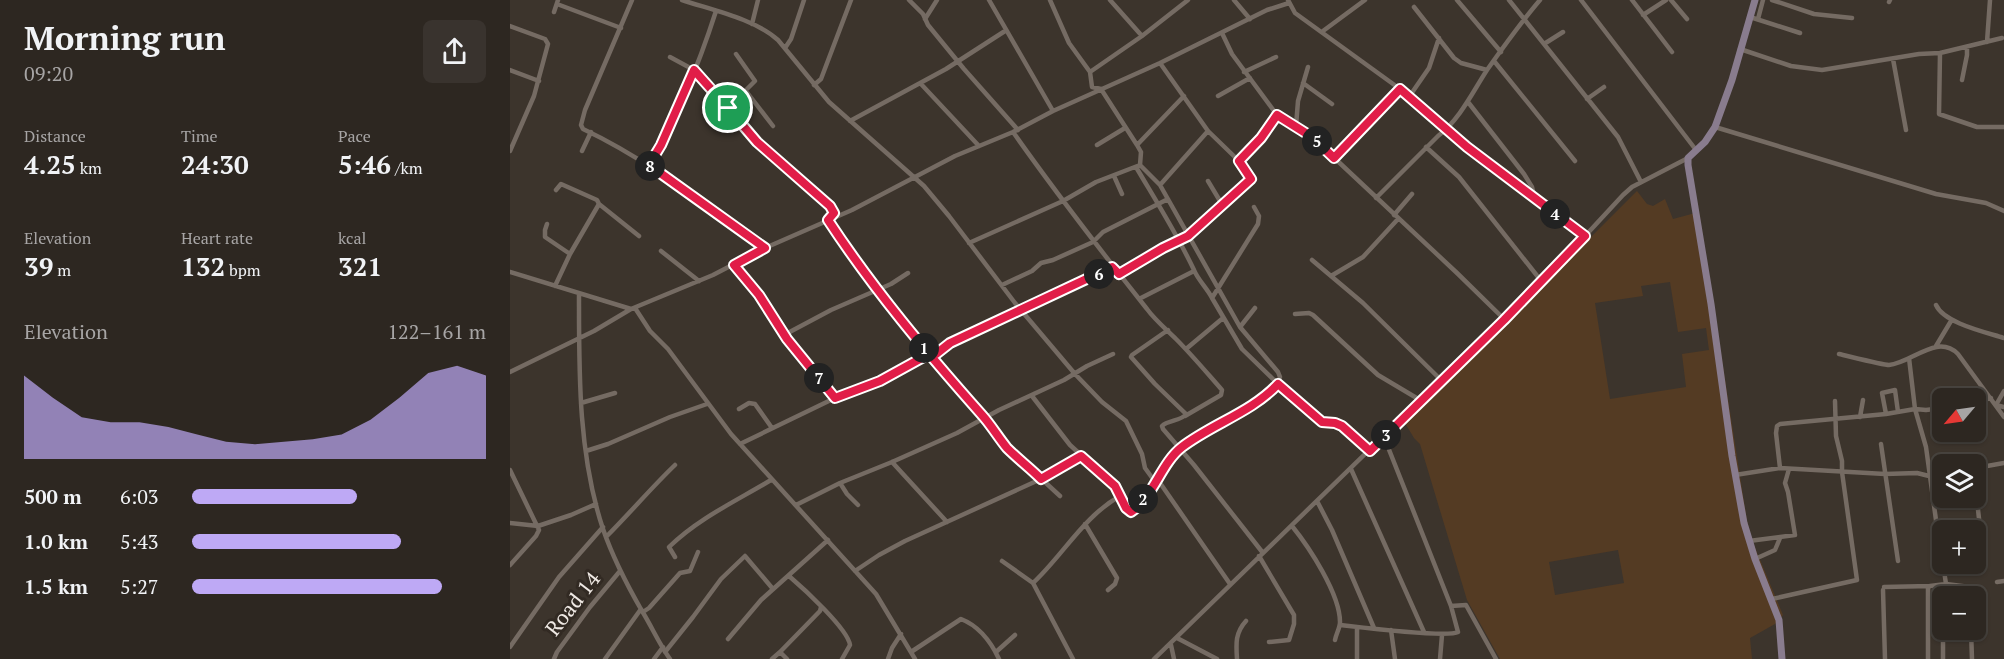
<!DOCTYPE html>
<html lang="en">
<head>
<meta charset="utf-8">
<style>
  body { margin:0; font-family:"PT Serif",serif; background:#39332e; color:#f1f3f6; height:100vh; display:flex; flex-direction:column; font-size:22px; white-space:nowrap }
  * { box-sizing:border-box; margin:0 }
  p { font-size:20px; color:#a7a5a5 }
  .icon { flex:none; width:33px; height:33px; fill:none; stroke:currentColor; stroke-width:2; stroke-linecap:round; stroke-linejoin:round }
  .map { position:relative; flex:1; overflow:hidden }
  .side { display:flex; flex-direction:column; background:#2d2721; width:510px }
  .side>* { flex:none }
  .needle { width:39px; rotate:241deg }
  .controls { position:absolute; left:1422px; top:388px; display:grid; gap:12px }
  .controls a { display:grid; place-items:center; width:54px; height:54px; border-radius:9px; background:#2d2721; box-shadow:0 2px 4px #0004,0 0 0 2px #48443f; font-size:30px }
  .pin { position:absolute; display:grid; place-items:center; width:51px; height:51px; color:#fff; margin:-26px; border:3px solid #fff; border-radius:50%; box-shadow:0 2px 6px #0007 }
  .km { position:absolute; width:30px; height:30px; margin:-15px; border-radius:50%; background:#222; color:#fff; font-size:16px; line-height:30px; text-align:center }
  .round { display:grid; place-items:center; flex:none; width:63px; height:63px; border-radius:9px; background:#39332e }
  .overview { display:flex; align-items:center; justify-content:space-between; height:102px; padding:0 24px }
  h1 { font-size:33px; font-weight:600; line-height:45px }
  .stats { display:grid; grid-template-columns:repeat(3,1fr); gap:9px; height:102px; padding:6px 24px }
  .stats div { display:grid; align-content:center }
  .stats b { font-size:26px; font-weight:600 }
  .stats small { font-size:16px; font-weight:400 }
  .stats p { font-size:16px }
  .chart { height:168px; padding:12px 24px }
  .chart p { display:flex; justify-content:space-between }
  .chart svg { width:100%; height:108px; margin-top:6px; fill:#bea9f5; opacity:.7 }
  ul { padding:0 24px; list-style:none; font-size:20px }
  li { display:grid; grid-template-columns:96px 72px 1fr; align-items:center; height:45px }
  li i { height:15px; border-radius:8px; background:#bea9f5 }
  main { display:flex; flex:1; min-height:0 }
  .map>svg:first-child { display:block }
  .green { fill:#543b23; fill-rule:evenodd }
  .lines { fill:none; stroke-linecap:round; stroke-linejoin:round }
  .street { stroke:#756b63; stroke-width:4.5 }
  .secondary { stroke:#897c8e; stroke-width:7 }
  .route-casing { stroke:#fff; stroke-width:12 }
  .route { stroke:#e11d48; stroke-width:8 }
  .labels { text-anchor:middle; stroke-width:6; stroke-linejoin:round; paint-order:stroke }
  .street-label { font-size:21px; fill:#efe9e4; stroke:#322a23 }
</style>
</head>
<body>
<main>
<section class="side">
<div class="overview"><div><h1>Morning run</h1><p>09:20</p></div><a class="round"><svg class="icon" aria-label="share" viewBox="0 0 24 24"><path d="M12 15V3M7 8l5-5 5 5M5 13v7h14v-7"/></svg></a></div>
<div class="stats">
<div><p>Distance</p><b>4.25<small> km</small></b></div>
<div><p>Time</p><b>24:30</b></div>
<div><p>Pace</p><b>5:46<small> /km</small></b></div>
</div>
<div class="stats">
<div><p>Elevation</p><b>39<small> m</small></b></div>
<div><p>Heart rate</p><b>132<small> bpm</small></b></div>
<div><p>kcal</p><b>321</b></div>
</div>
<div class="chart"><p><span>Elevation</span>122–161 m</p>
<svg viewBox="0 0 160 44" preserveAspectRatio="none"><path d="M0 44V10L10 19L20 27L30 29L40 29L50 31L60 34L70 37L80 38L90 37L100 36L110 34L120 28L130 19L140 9L150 6L160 10V44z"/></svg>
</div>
<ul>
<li><b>500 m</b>6:03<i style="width:56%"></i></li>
<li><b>1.0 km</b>5:43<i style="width:71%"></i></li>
<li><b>1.5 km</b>5:27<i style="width:85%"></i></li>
</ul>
</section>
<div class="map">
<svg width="1494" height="659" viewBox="0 0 1494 659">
  <rect width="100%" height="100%" fill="#3c342c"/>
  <path class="green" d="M 1127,191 L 1137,204 L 1143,206 L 1155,199 L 1163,219 L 1189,212 L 1237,521 L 1243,543 L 1273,615 L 1265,624 L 1240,638 L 1242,659 L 990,659 L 957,600 L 910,444 L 904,438 L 895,423 ZM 1160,282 L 1168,332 L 1196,328 L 1199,350 L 1172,354 L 1176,387 L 1100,399 L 1085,303 L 1133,296 L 1131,286 ZM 1108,550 L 1114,583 L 1045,595 L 1039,562 Z"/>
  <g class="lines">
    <path class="street" d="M 122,0 L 75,110 L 71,125 L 73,129 C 139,160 196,206 255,248
      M 172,0 C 202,10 245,19 268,40 L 319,102 L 414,186 L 439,216 L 505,303 L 565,374 L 592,402 L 616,421 L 632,454 L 635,468 L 643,479 L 648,480 L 720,584
      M 399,0 L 413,14 L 418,25 L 454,69 L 508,130
      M 479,0 L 543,111
      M 540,0 L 559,43 L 580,72
      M 600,0 L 632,36
      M 678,0 L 632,36 L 580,72 L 582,87 L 591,89 L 627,145 L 631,152 L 630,165 L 650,185 L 730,327 L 768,372 L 770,377 L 768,384 L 812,422 L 825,422 L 832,426 L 859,451
      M 724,0 L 740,19
      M 778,0 L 785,13 L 890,89 L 957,147 L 1075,236
      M 947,0 L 991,52
      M 999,0 L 1108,137 L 1131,182
      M 1071,0 L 1186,150
      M 1122,0 L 1162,52
      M 1161,0 L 1177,19
      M 1262,0 L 1304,14 L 1342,18
      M 1379,2 L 1380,0
      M 47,4 L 111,28
      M 904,7 L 944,58 L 951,63 L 977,70
      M 44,12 L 48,0
      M 1133,15 L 1156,0
      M 1240,17 L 1290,33
      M 415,19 L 427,0
      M 1248,19 L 1253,0
      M 242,24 L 248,0
      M 0,26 L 35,39 L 38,44 L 24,96 L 0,151
      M 813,31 L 855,0
      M 712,33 L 722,54 L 767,115 L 786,126
      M 1477,42 L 1480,0
      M 1034,44 L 1053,32
      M 275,48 L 281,39 L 294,0
      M 1230,49 L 1281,66 L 1312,70 L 1409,54 L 1430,53 L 1492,38
      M 1430,53 L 1429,114 L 1467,127 L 1494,127
      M 160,57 L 184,70 L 247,142 L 320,206 L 324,213 L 318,220 L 381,307 L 439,378 L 475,418 L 499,449 L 550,496
      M 1383,59 L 1396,130
      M 984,61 L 1065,161
      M 798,67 L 788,101 L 786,126 L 802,137 L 947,273 L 994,319
      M 0,70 L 29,81
      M 734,72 L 766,57
      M 1452,80 L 1457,55 L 1457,47
      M 793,83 L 822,104
      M 411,84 L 469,146
      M 304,85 L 311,79 L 341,0
      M 236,91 L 263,126
      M 708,96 L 740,78
      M 899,97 L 919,68 L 929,38
      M 1077,99 L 1094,87
      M 958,102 L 1014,174 L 1022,187 L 1025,199
      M 218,108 L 245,81 L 226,54
      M 340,121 L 436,69 L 495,31
      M 1205,127 L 1426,194 L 1476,203 L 1494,211
      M 503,132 C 546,193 591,251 637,309 C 645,320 656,329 666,339 C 682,355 697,373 712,390 L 711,395 L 675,416
      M 587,145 L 615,128
      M 627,145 L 674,96
      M 916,147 L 949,177 L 1032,282
      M 72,151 L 81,132
      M 824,157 L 890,89
      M 729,161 L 751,138 L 767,115
      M 139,165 C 167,118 189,64 206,11
      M 626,167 C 646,201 667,234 684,270 C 688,280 697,288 702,298
      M 604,176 L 612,194
      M 698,181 L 713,206
      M 650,185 L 698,131
      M 46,190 L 51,184 L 87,200 L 89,204 L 129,236
      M 866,198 L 928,136 C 950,119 962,93 977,70 C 994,46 1011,22 1030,0
      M 884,215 L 902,194
      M 37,224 L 35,230 L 35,237 L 60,254
      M 459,243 L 553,201 L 586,182 L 630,165
      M 151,251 L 189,281
      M 802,260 L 853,303 L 931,380
      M 224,265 L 249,295 L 277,340 L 325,398
      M 0,272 L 121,309
      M 609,274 L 653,248 L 678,236 L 741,179 L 729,161 L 698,131 L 650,63
      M 821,276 L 853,257 L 888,219
      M 492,285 L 522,271 L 531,263 L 543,260 L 583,242 L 593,232 L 658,199
      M 45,286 L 60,254 L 89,204
      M 69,294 C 69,372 68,454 93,529 C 103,558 117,585 132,611 C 142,627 149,644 160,659
      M 629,299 L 684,271
      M 1426,305 C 1434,323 1475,332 1494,338
      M 125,308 L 140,331 L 158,349 L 221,434 L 366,594 L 405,659
      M 785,314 L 799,313 L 803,315 L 868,375 L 910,400
      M 730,327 L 745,308
      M 658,330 L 622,355 L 621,357 L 645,384 L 676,414 C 672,421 658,420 652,426 L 653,429 L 684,465 L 753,553
      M 274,335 L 321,310 L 381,284 L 398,273
      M 1426,346 L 1441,321
      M 676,349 L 713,318
      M 1329,354 C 1338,356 1373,365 1379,365 C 1402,363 1427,333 1448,354 L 1494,417
      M 1399,358 L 1405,409 L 1416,447 L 1432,564
      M 0,372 L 84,331 L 121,309 L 203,275 L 255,248 L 342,210 L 445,156 L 503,132 L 543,111 L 650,63 L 757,10 L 779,3
      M 1494,391 L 1486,405 L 1494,407
      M 522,396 L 560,445 L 605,486 L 619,512 L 624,511 L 671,448 L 753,398 L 768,384 L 732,349 L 702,298 L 748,224 L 749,216 L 744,207
      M 1466,402 L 1481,398
      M 71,403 L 105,393
      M 229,409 L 239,403 L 245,404 L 262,428
      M 1376,414 L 1372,393 L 1385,390 L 1388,412
      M 1350,417 L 1353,400
      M 1446,432 L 1447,437
      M 230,444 L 325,398 L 370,381 L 419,354 L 426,354 L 440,343 L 602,267
      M 1371,444 L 1388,561
      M 76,451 L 98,444 L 160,417 L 197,404
      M 382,462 L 437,522
      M 1270,468 L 1266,433 L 1267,426 L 1270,424 L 1376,414 L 1405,409 L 1416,410 L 1432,408
      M 1466,468 L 1494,463
      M 841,469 L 914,632
      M 0,470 L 29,530 L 26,536 L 0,565
      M 1225,475 L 1270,468 L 1375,474 L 1407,473 L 1419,476 L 1432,474
      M 330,483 L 337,494 L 348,505
      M 1466,492 L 1472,545
      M 1447,498 L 1448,500
      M 807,501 L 822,530 L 864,628
      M 286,505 L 330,483 L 382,462 L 447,433 L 489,410 L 554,380 L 577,366 L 603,354
      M 0,523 L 28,526 L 61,515 L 86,504
      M 575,524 L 607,578 L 605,584 L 598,590
      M 782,526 C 799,547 830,594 830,622 C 830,628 826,634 825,640
      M 96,537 C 120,513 141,488 165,465
      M 1239,541 L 1285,535 L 1278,492 L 1275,483 L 1279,469
      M 749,556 L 784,615 L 784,624 L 779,640 L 759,642
      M 165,557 L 159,547 C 189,518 226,501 261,480
      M 1245,559 L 1265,550 L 1270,538
      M 492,561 L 523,583 L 563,659
      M 1433,564 L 1436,584
      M 345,571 L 369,555 L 395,541 L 531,479 L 571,456
      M 279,576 C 293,588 338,629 340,645 L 332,659
      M 1487,582 L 1494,581
      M 523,583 C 553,555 574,516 610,496
      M 1374,587 L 1420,586
      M 1373,590 L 1375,659
      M 1262,599 L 1347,580 L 1332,472 L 1332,461 L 1326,436 L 1325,401
      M 941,606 L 956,605 L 986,659
      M 133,612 L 139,608 L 170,573 L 180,571 L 188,552
      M 830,625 C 848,627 937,638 948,632 L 941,606 L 874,437
      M 881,630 L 885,659
      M 1461,630 L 1462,659
      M 1433,636 L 1433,659
      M 667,638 L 707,659
      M 218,639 L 251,600 L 318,540
      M 661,645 L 664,659
      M 0,647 L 49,577 L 93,527
      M 155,652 L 183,617 L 211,579 L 235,556 L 263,589
      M 270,652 L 310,611 L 311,607
      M 401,652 L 451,619 C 469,626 481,642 489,659
      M 486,652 L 505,635
      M 44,659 L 47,652 L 80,607 L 110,571
      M 95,659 L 131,609
      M 144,659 L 153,647
      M 262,659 L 270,652 L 277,659
      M 378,659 L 382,648 L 391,634
      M 644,659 L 994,319 L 1051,262 L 1113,195 L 1122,187 L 1178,158
      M 727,659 C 726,644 725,633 736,621
      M 847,659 L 847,627
      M 930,659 L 932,635
      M 1418,659 L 1418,588 L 1420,586 L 1436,584 L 1460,587 L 1460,597"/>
    <path class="secondary" d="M 1245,0 L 1222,80 L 1205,127 L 1195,142 L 1178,158 L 1178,165 L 1201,304 L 1222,456 L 1234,523 L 1245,559 L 1269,620 L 1272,659"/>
  </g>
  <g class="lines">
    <defs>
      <path id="route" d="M 218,108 L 247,142 L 320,206 L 324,213 L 318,220 C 364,290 417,353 472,415 C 481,425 488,437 497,448 C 508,459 520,468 531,479 L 571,456 L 605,486 L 616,508 L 621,512 C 643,498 651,463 672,447 C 702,424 742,412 768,384 L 812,422 L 825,423 L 832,426 L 860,451 L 994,320 L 1075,236 L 957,147 L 890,89 L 824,158 L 802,137 L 767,115 L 751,138 L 729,161 L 741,179 L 678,236 L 653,248 L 609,274 L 602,267 L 440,343 L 426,354 L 419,354 L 370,381 L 325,398 L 277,339 L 249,295 L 224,265 L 255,248 L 139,165 L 151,145 L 184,70 L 218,108"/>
    </defs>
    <use href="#route" class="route-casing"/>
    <use href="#route" class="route"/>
  </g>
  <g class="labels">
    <g class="street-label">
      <text transform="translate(63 604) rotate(-52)" y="7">Road 14</text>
    </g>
  </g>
</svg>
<div class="controls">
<a><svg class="needle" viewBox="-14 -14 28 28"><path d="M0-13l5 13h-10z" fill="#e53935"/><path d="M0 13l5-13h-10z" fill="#a7a5a5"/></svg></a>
<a><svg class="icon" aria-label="layers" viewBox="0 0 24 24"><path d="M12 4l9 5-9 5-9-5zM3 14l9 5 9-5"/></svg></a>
<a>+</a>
<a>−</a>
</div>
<div class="pin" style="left:218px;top:108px;background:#1e9e55"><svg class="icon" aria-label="arrive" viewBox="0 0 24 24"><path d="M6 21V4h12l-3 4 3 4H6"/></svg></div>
<b class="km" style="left:414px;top:348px">1</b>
<b class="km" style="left:633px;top:499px">2</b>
<b class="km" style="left:876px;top:435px">3</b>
<b class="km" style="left:1045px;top:214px">4</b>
<b class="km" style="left:807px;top:141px">5</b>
<b class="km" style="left:589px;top:274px">6</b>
<b class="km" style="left:309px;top:378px">7</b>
<b class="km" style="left:140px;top:166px">8</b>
</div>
</main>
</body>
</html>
